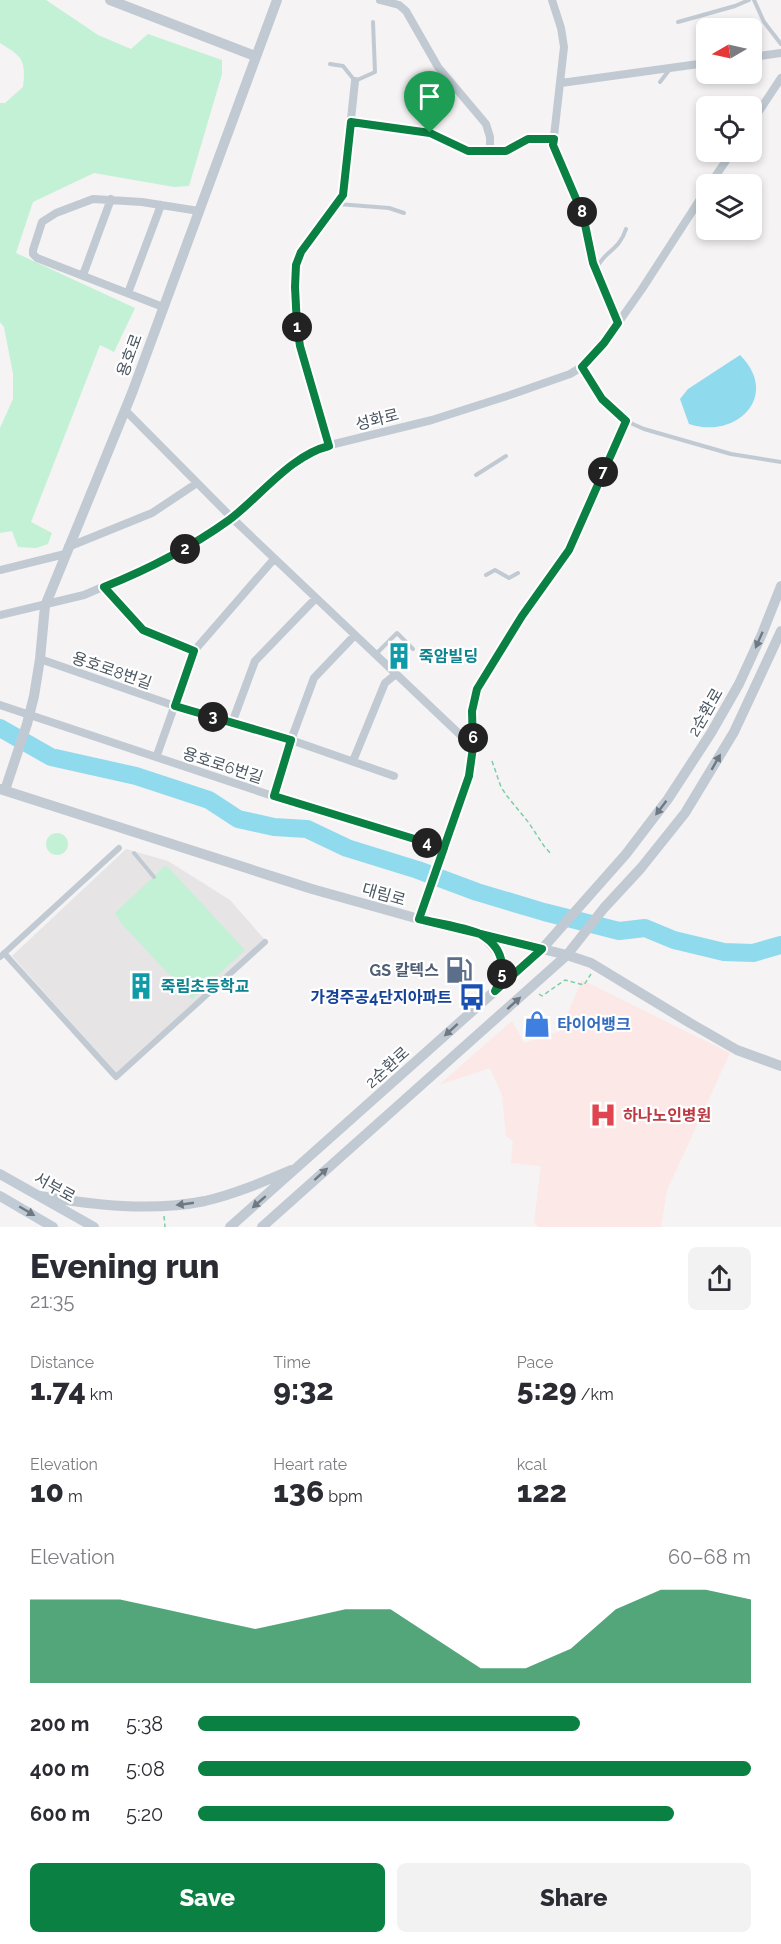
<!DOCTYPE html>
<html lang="en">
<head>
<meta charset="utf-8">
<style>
  body { margin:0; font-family:Raleway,"Noto Sans KR",sans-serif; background:#f2f2f3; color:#2b2b33; height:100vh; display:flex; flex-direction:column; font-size:22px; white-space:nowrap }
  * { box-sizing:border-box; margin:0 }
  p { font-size:20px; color:#7c7c81 }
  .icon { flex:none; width:33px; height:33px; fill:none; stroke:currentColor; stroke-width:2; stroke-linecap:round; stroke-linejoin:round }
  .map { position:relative; height:1227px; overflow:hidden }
  .sheet { display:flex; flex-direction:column; background:#fff; flex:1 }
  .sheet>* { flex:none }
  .needle { width:39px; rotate:261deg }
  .buttons { position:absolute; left:696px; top:18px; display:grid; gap:12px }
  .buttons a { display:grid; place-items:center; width:66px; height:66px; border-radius:9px; background:#fff; box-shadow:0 3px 9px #0003; font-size:30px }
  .pin { position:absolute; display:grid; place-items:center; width:51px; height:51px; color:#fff; margin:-62px -26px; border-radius:50% 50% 50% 0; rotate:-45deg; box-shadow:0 0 6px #0007 }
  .pin .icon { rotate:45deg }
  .km { position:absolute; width:30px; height:30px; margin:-15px; border-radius:50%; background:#222; color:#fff; font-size:16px; line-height:30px; text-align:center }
  .round { display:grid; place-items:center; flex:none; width:63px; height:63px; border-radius:9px; background:#f2f2f3 }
  .summary { display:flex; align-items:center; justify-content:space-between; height:102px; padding:0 30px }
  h1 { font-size:33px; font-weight:800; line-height:45px }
  .metrics { display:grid; grid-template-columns:repeat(3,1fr); gap:9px; height:102px; padding:6px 30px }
  .metrics div { display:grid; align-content:center }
  .metrics b { font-size:30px; font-weight:800 }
  .metrics small { font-size:16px; font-weight:400 }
  .metrics p { font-size:16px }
  .chart { height:168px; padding:12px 30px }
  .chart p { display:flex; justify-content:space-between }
  .chart svg { width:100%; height:108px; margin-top:6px; fill:#0b8043; opacity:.7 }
  .cta { display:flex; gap:12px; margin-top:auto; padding:12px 30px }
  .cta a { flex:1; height:69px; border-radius:9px; background:#0b8043; color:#fff; font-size:24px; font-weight:800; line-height:69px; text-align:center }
  .cta a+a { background:#f2f2f3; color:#2b2b33 }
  ul { padding:0 30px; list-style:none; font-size:20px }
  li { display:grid; grid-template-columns:96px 72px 1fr; align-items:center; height:45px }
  li i { height:15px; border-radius:8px; background:#0b8043 }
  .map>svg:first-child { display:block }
  .education { fill:#e6e4e5 }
  .medical { fill:#fce8e6 }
  .green { fill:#c3f1d5 }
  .water { fill:#90daee }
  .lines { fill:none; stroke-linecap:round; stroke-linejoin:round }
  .river { stroke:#90daee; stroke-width:18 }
  .path { stroke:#7ad0a6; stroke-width:1.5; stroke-dasharray:4.5 3; stroke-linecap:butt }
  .service { stroke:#c1cad2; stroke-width:4 }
  .pedestrian { stroke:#c1cad2; stroke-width:6 }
  .minor { stroke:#c1cad2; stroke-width:8 }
  .tertiary { stroke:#c1cad2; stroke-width:10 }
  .secondary { stroke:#c1cbd6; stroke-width:10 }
  .oneway { fill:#6e7983 }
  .oneway2 { fill:#6e7984 }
  .route-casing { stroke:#fff; stroke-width:12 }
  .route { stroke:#0b8043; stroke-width:8 }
  .labels { text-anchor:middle; stroke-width:4.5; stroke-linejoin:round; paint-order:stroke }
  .street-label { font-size:16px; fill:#4a5661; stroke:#fff }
  .culture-label { font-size:16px; font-weight:bold; fill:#0d838f; stroke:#fff; text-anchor:start }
  .service-label { font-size:16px; font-weight:bold; fill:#4e5e75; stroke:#fff; text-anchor:end }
  .transit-label { font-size:16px; font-weight:bold; fill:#164399; stroke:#fff; text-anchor:end }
  .shop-label { font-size:16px; font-weight:bold; fill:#366cbe; stroke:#fff; text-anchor:start }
  .health-label { font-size:16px; font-weight:bold; fill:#be3a42; stroke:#fff; text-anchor:start }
</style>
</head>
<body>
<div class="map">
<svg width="781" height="1227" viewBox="0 0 781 1227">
  <rect width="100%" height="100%" fill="#f5f3f3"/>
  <path class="education" d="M 126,849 L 168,861 L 230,900 L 265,940 L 117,1074 L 12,956 Z"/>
  <path class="medical" d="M 582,980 L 730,1053 L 667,1190 L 661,1227 L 539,1227 L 534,1223 L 541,1166 L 511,1163 L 513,1141 L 506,1136 L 502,1095 L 490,1068 L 439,1085 L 512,1021 L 524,1043 L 560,1031 Z"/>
  <path class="green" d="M 0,0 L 46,0 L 98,35 L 131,49 L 148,34 L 222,60 L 222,74 L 189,186 L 174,187 L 94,173 L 33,202 L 16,253 L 135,308 L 114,352 L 100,345 L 31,522 L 52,533 L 48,544 L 36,548 L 18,547 L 12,531 L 0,533 L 0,428 L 13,399 L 13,374 L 4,327 L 0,322 L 0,103 L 5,103 L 23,87 C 26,60 23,57 0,43 Z
    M46 844a11 11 0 1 1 22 0a11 11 0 1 1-22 0Z
    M 166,865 L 245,950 L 192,999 L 121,923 L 115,913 Z"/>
  <path class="water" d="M 740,355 C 781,396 736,440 689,424 L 680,399 L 688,389 Z"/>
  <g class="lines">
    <path class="river" d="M 0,728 L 51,757 L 136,776 L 209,800 L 238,819 L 274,827 L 307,829 L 347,848 L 418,870 L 477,892 L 544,912 L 619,931 L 645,928 L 674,940 L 724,952 L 753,953 L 781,945"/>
    <path class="path" d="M 492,761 L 501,787 L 507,796 L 529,823 L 544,846 L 552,855
      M 539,994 L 542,996 L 565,980 L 584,985 L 591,974
      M 164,1216 L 165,1227"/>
    <path class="service" d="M 754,0 L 764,22 L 781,44
      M 678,22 L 735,6 L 749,0
      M 330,64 L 343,66 L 355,81 L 375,72 L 373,22
      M 660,82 L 670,69
      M 338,204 L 389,208 L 404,213
      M 597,268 C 604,251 619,251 626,229
      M 583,368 L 602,399 L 626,421 L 644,429 L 731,454 L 781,462
      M 476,475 L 506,456
      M 486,575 L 495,570 L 509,578 L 518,573
      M 376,654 L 397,633 L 413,649
      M 134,853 L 154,877"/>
    <path class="pedestrian" d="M 4,953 L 116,1077 L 265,942
      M 0,957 L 119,848"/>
    <path class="minor" d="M 380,0 L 399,5 L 406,11 L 438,67 L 486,124 L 490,137 L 490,151
      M 552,0 L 561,28 L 564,47 L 553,145 L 583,215 L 593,263 L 618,323
      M 752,57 L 781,53
      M 561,83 L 706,63
      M 351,122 L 430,133 L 468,151 L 506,151 L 528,139 L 554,139
      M 752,122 L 781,78
      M 710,184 L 732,152
      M 83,275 L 111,199
      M 128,293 L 161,205
      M 163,307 L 37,258 L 33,254 L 33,250 L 42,222 L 56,213 L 93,199 L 142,202 L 199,211
      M 125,410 L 232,518 L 473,747 L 472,711 L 477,689 L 522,616 L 569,550 L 626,421
      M 329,445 L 300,346 L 296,326 L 295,287 L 296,265 L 301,252 L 343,195 L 355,81
      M 68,547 L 152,513 L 197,483
      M 0,570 L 65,554
      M 104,587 L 143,630 L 194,651
      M 0,615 L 84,595 L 172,557 L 232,518 L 291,467 L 318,448 L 432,420 L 510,395 L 570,374 L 585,365 L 604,343 L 642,289 L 706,190
      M 40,659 L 175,706 L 291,740 L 394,776
      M 0,705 L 309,808 L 444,848
      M 232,723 L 255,661 L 316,598
      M 157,755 L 194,651 L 274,559
      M 353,761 L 385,683 L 396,674
      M 274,796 L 291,740 L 314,678 L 355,635
      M 419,919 L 469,776 L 473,747"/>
    <path class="tertiary" d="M 110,0 L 255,56
      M 0,789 L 312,889 L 419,919 L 567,955 L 591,963 L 690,1023 L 737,1050 L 781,1066
      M 5,790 L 27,724 L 34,696 L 40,659 L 45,606 L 132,393 L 277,0
      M 481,935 C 498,949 509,964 498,986
      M 40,1196 C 94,1205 151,1212 205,1201 C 235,1194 263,1182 291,1170
      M 230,1227 L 542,949 L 626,854 L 668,799 L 711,733 L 739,684 L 762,634 L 781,586
      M 262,1227 L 567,955 L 604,908 L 641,868 L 685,813 L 734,732 L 781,631"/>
    <path class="secondary" d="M 0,1174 L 94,1227
      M 0,1196 L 53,1227"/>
  </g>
  <defs><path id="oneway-solid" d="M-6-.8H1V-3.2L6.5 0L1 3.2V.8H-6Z" transform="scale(1.5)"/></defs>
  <g class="oneway">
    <use href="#oneway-solid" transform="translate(759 640) rotate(114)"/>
    <use href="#oneway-solid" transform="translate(716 762) rotate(-60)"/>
    <use href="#oneway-solid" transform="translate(661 808) rotate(127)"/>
    <use href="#oneway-solid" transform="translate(514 1003) rotate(-42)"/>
    <use href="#oneway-solid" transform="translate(451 1030) rotate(138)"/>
    <use href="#oneway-solid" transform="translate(321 1174) rotate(-42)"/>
    <use href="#oneway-solid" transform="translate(259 1202) rotate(139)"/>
    <use href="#oneway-solid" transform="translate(185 1204) rotate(172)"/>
  </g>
  <use class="oneway2" href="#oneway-solid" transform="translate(27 1211) rotate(30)"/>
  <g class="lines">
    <defs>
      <path id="route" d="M 430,133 L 351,122 L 343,195 L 301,252 L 296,265 L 295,287 L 297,326 L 300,346 L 329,446 C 291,455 260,497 229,520 C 190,548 149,569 104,587 L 143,630 L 194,651 L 175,706 L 291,740 L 274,796 L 444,848 L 419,919 L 542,949 L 495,991 C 507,968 504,948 480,934 C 470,928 433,922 419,919 L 469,776 L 473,747 L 472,711 L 477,689 L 522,616 L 569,550 L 626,421 L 602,399 L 582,367 L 604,343 L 618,323 L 593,263 L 583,215 L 553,145 L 554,139 L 528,139 L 506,151 L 468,151 L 430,133"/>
    </defs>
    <use href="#route" class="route-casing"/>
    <use href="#route" class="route"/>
  </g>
  <defs>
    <symbol id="building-bare" viewBox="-9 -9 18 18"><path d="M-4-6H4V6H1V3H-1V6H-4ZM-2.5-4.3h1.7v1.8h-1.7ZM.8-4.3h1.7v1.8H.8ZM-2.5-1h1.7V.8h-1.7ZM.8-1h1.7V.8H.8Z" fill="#0f9aa8" stroke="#fff" stroke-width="2.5" paint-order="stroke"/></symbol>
    <symbol id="fuel-bare" viewBox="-9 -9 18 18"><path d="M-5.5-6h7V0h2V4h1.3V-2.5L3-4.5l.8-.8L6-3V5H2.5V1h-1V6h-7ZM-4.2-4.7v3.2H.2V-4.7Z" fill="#5c6f8a" stroke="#fff" stroke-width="2.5" paint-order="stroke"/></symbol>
    <symbol id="bus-bare" viewBox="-9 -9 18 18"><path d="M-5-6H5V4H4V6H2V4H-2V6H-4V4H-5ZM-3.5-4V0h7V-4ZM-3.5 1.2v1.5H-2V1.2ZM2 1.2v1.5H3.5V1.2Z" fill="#1a4fb4" stroke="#fff" stroke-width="2.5" paint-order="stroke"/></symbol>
    <symbol id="shop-bare" viewBox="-9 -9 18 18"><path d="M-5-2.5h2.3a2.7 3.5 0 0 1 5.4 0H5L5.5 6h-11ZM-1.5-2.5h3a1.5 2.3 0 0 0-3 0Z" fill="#3f7fe0" stroke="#fff" stroke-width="2.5" paint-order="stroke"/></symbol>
    <symbol id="hospital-bare" viewBox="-9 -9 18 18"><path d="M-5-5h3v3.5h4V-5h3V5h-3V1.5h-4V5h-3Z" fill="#e0444e" stroke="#fff" stroke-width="2.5" paint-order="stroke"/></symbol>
  </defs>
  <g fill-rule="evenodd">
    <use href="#building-bare" x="380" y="637" width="38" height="38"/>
    <use href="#fuel-bare" x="440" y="951" width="38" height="38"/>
    <use href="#building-bare" x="122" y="967" width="38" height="38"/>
    <use href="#bus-bare" x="453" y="978" width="38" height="38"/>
    <use href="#shop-bare" x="518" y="1005" width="38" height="38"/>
    <use href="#hospital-bare" x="584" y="1096" width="38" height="38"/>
  </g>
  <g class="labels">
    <g class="street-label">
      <text transform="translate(129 355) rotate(-70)" y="6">용호로</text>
      <text transform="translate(377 419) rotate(-14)" y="6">성화로</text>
      <text transform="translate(112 670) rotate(19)" y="6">용호로8번길</text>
      <text transform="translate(705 712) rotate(-60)" y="6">2순환로</text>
      <text transform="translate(223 765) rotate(18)" y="6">용호로6번길</text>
      <text transform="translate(384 894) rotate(16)" y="6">대림로</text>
      <text transform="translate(387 1067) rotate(-42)" y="6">2순환로</text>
      <text transform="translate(55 1187) rotate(29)" y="6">서부로</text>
    </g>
    <g class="culture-label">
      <text x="419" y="662">죽암빌딩</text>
      <text x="161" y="992">죽림초등학교</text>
    </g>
    <g class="service-label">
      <text x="439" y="976">GS 칼텍스</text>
    </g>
    <g class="transit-label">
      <text x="452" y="1003">가경주공4단지아파트</text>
    </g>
    <g class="shop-label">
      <text x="557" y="1030">타이어뱅크</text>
    </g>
    <g class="health-label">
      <text x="623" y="1121">하나노인병원</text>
    </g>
  </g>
</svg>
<div class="buttons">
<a><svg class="needle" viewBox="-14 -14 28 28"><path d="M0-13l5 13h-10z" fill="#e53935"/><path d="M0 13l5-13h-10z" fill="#7c7c81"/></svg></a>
<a><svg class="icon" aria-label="locate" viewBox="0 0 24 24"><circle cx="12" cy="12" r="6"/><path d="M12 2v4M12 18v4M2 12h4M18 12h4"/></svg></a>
<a><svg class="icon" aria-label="layers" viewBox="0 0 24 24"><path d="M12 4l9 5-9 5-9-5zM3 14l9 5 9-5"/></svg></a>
</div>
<div class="pin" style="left:430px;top:133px;background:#1e9e55"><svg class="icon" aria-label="arrive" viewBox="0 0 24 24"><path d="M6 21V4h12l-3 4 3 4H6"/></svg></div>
<b class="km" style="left:297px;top:327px">1</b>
<b class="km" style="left:185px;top:549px">2</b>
<b class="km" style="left:213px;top:717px">3</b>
<b class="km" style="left:427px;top:843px">4</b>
<b class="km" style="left:502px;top:974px">5</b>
<b class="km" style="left:473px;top:738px">6</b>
<b class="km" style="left:603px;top:472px">7</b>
<b class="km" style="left:582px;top:212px">8</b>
</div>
<section class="sheet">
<div class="summary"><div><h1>Evening run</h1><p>21:35</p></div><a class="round"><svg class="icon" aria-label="share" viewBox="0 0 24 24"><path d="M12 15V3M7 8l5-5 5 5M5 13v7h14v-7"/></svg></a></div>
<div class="metrics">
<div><p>Distance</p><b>1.74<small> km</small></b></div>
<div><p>Time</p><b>9:32</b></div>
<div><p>Pace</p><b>5:29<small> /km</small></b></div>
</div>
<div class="metrics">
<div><p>Elevation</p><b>10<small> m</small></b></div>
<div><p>Heart rate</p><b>136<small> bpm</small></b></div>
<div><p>kcal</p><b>122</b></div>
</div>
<div class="chart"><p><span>Elevation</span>60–68 m</p>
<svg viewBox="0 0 160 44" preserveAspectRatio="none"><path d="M0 44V10L10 10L20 10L30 14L40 18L50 22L60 18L70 14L80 14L90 26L100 38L110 38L120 30L130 14L140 6L150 6L160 10V44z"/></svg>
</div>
<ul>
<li><b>200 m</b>5:38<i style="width:69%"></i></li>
<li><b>400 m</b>5:08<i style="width:100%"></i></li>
<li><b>600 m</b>5:20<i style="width:86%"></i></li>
</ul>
<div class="cta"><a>Save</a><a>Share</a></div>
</section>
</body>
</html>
